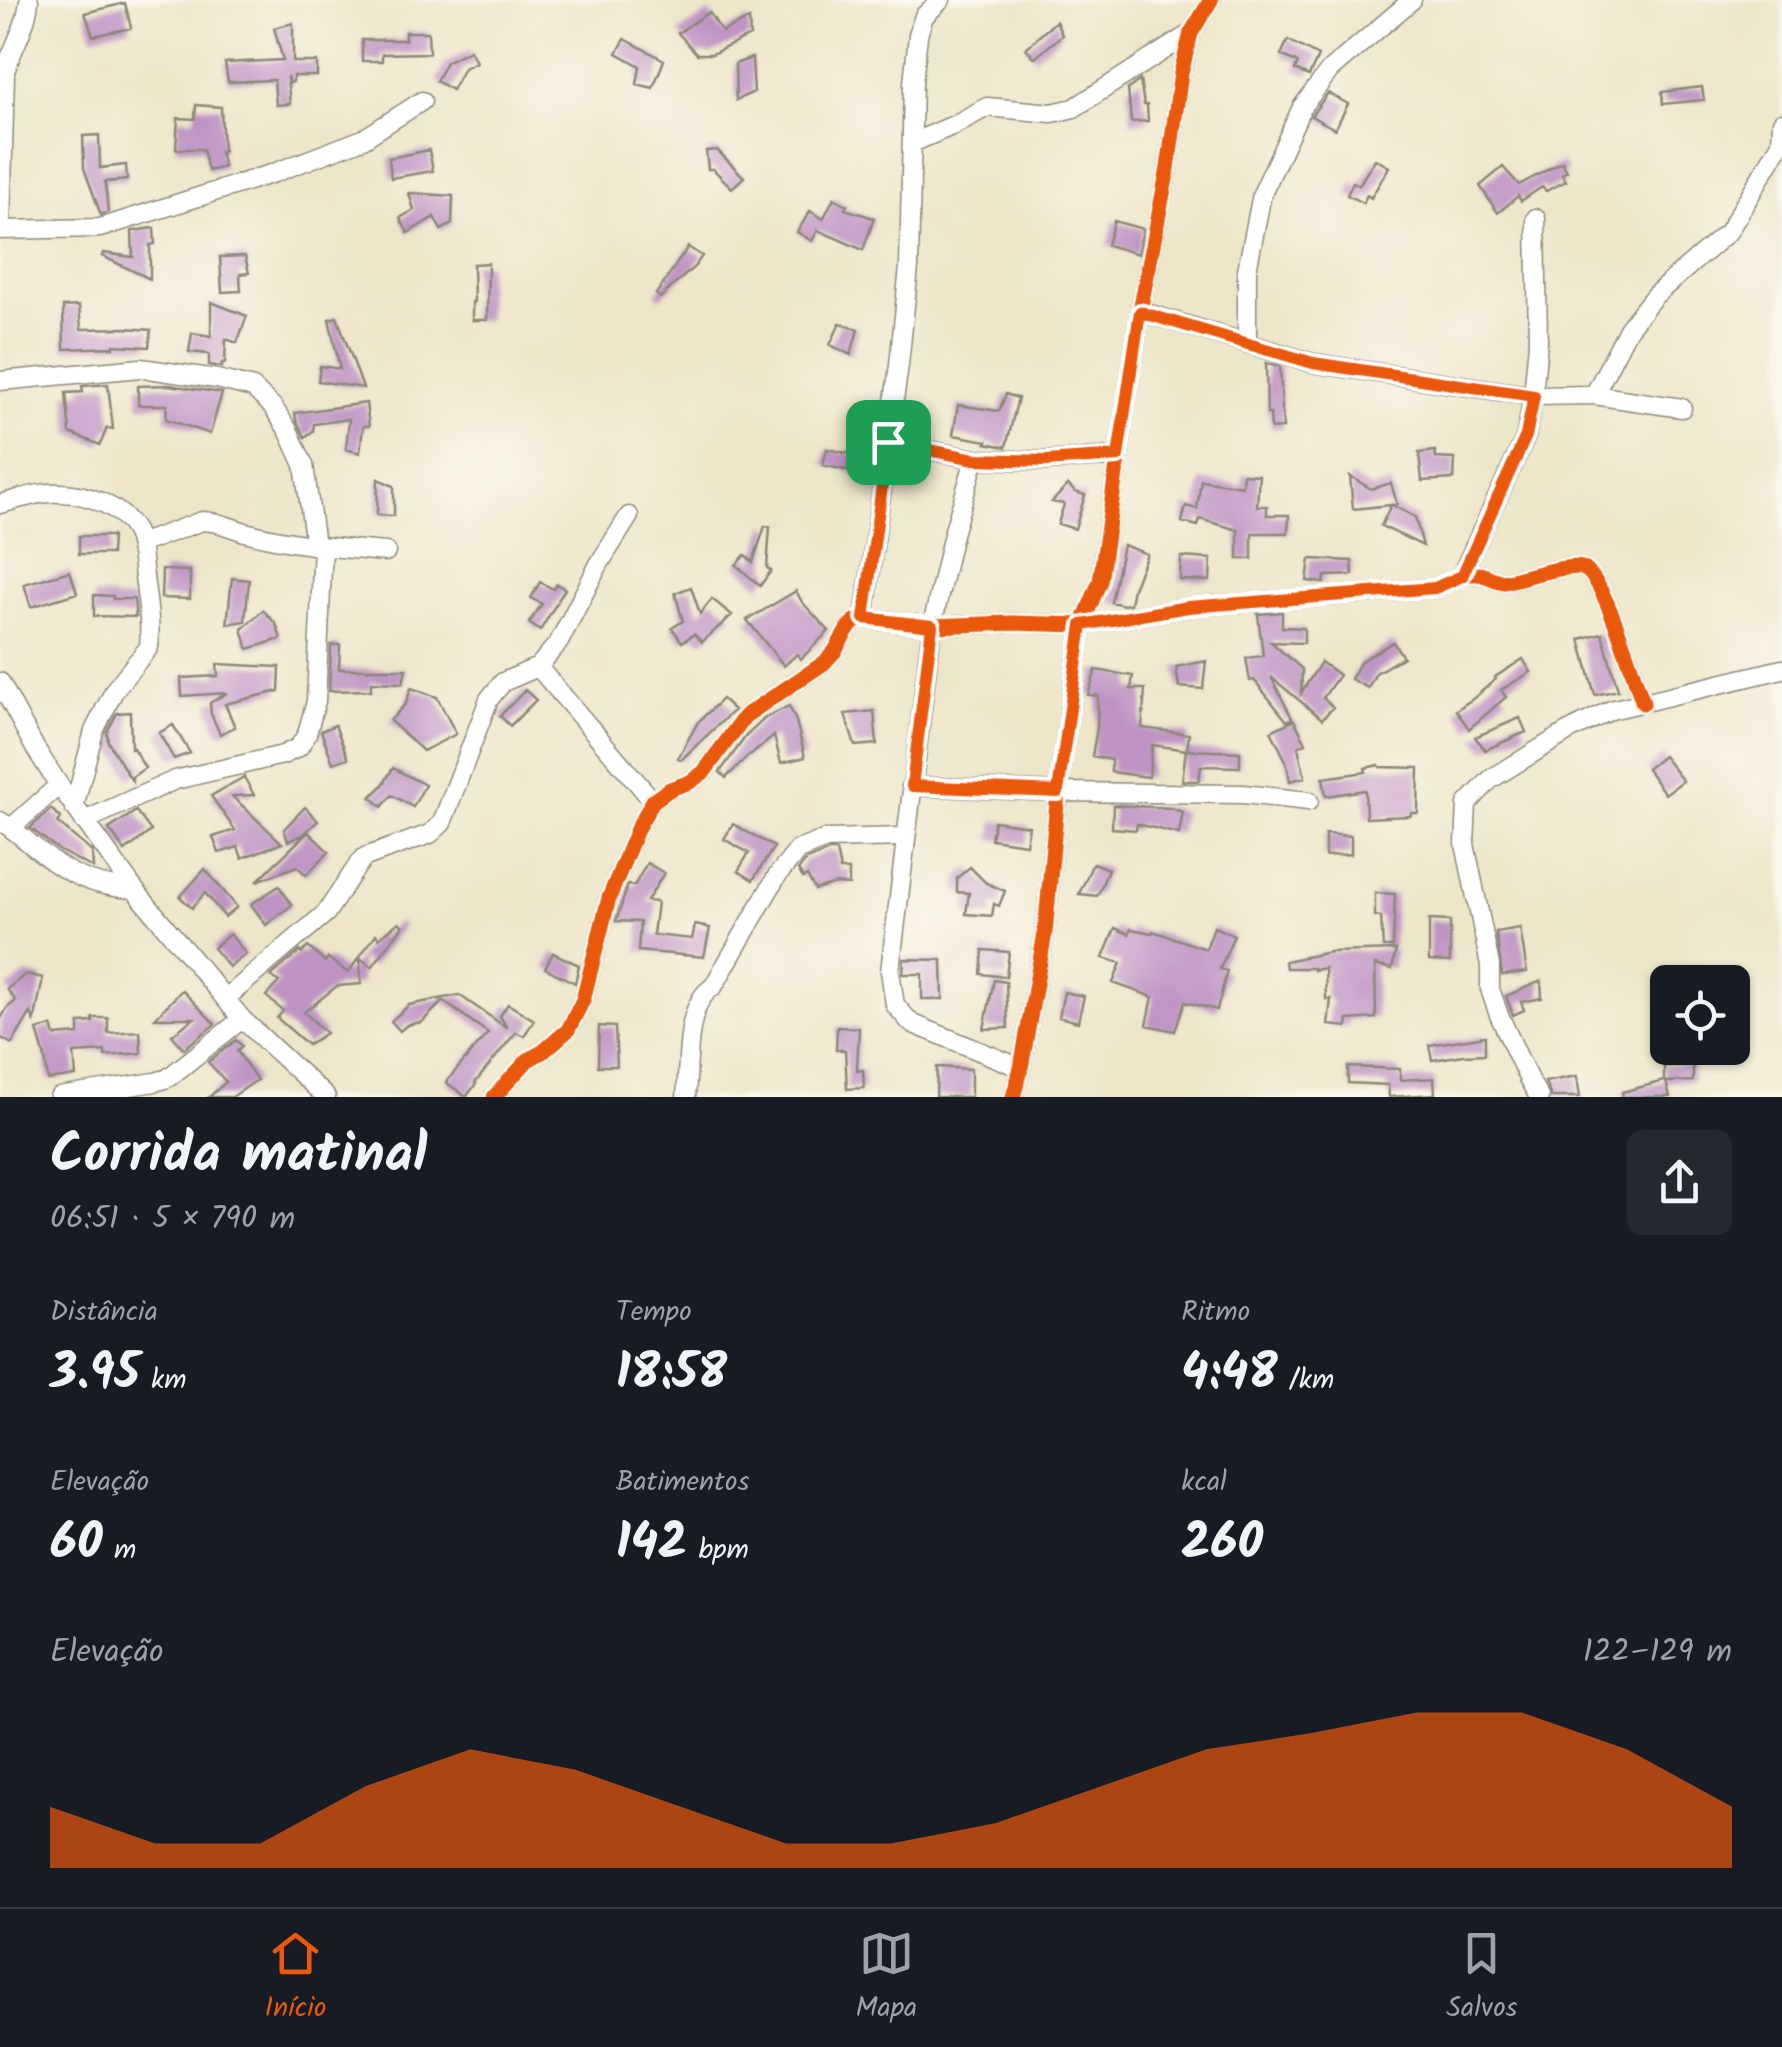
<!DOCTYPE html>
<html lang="pt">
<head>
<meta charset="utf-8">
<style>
  body { margin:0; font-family:Kalam,sans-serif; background:#242831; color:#f1f3f6; height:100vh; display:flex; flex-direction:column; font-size:38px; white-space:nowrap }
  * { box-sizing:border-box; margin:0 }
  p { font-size:32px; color:#9ea1a6 }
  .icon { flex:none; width:55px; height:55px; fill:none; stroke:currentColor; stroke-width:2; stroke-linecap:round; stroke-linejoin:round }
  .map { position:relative; height:1097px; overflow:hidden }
  .drawer { display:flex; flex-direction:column; background:#171b24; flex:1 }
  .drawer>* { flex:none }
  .tools { position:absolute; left:1650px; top:965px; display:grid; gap:20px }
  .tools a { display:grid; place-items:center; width:100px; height:100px; border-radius:15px; background:#171b24; box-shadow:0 2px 8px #0004; font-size:50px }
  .pin { position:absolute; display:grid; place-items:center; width:85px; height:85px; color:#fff; margin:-42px; border-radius:20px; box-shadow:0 5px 15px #0006 }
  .round { display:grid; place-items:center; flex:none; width:105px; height:105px; border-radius:15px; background:#242831 }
  .overview { display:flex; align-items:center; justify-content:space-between; height:170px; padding:0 50px }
  h1 { font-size:55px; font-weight:800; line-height:75px }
  .stats { display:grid; grid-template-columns:repeat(3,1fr); gap:15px; height:170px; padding:10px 50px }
  .stats div { display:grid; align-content:center }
  .stats b { font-size:50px; font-weight:800 }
  .stats small { font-size:28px; font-weight:400 }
  .stats p { font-size:28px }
  .chart { height:280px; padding:20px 50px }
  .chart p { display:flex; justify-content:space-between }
  .chart svg { width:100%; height:180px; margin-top:10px; fill:#ea580c; opacity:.7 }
  .menu { display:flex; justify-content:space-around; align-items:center; height:140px; border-top:2px solid #363941; background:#171b24; font-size:28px; color:#9ea1a6 }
  .menu a { display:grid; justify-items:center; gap:5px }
  .menu .selected { color:#ea580c }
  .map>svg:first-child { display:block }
  .building { fill:#bf94c4 }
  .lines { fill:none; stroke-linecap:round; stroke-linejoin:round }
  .minor-casing { stroke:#8c887a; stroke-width:21 }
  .minor { stroke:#fff; stroke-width:18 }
  .cycleway-casing { stroke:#fbf7ec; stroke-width:21 }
  .cycleway { stroke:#e8590c; stroke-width:15 }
  .route-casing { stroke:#fff; stroke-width:20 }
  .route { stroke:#ea580c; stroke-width:12 }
</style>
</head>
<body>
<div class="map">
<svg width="1782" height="1097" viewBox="0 0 1782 1097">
  <rect width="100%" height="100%" fill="#fbf7ec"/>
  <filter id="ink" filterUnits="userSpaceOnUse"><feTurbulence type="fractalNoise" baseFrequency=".01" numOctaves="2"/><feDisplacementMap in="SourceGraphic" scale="20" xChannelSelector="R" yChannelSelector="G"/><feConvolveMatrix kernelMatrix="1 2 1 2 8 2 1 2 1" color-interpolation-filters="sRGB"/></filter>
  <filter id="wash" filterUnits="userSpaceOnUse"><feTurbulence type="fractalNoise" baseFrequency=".0048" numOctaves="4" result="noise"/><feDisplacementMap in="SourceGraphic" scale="40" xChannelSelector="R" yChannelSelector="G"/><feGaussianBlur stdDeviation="2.25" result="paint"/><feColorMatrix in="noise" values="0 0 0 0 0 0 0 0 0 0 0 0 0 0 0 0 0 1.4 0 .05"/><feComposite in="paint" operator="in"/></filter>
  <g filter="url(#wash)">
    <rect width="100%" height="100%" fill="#ede6c9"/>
    <g id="blocks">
      <path class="building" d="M 125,3 L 131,28 L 93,36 L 85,13 Z
        M 709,12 L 722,32 L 749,19 L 750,36 L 712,54 L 697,54 L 678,33 Z
        M 1056,21 L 1062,35 L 1035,58 L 1026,48 Z
        M 293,23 L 293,62 L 317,62 L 317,76 L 293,76 L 293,82 L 289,83 L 287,76 L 290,104 L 276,105 L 274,80 L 228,82 L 225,63 L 283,60 L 274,28 Z
        M 405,32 L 428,32 L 429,53 L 382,54 L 382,61 L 362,61 L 362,40 L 405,40 Z
        M 625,39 L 664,60 L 653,88 L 637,84 L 640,66 L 617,53 Z
        M 1288,40 L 1318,56 L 1309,76 L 1295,70 L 1298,63 L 1281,55 Z
        M 470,50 L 476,62 L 464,68 L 452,90 L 436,81 L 446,62 Z
        M 752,58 L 754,92 L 736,100 L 735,64 Z
        M 1140,80 L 1144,105 L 1147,105 L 1148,121 L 1131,122 L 1128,89 Z
        M 1702,87 L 1704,100 L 1663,104 L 1662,92 Z
        M 1328,93 L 1348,104 L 1335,129 L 1311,116 Z
        M 196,105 L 221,107 L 223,152 L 220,152 L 224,167 L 208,171 L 203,149 L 176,149 L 178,118 L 195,119 Z
        M 99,135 L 100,168 L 126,165 L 127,180 L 105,182 L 108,212 L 101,215 L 84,168 L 83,136 Z
        M 429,150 L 433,171 L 391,178 L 389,158 Z
        M 717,150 L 744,177 L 732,188 L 713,169 L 708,169 L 706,151 Z
        M 1375,159 L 1389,167 L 1371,198 L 1367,195 L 1363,203 L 1347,195 L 1353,182 L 1359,185 Z
        M 1562,162 L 1567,171 L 1562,174 L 1566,181 L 1546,191 L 1542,187 L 1521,201 L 1518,196 L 1498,213 L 1480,186 L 1503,167 L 1519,185 Z
        M 409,193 L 453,196 L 452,224 L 441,230 L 434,217 L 408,233 L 400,218 L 414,210 Z
        M 834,198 L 847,205 L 845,209 L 874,218 L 863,250 L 818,230 L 812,241 L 797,232 L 810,211 L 823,219 Z
        M 1114,221 L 1143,229 L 1138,254 L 1107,245 Z
        M 154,228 L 155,244 L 150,245 L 150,279 L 102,256 L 103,253 L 133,257 L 132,231 Z
        M 688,247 L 702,256 L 695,266 L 660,298 L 656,294 Z
        M 245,256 L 249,273 L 240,274 L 241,291 L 222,292 L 220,257 Z
        M 488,263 L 487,320 L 472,320 L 472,302 L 474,302 L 473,264 Z
        M 211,302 L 247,316 L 237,343 L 226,339 L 225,363 L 222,363 L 222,367 L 209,365 L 209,354 L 189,352 L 192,333 L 211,336 Z
        M 79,306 L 81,329 L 126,328 L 151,330 L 149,347 L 114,345 L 114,347 L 64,349 L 63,307 Z
        M 337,317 L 363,388 L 318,381 L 320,366 L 340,369 L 329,319 Z
        M 840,323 L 858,329 L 851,355 L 830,345 Z
        M 1266,363 L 1280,366 L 1283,428 L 1271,429 L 1270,414 L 1267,414 Z
        M 108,384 L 113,429 L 107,428 L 100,445 L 70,433 L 66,393 L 83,392 L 82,386 Z
        M 169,385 L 222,393 L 210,434 L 166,419 L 167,405 L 138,405 L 138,386 Z
        M 1006,394 L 1018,398 L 1006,447 L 986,443 L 987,441 L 953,435 L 958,405 L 999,411 Z
        M 366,403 L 369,426 L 363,426 L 360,453 L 346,449 L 349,419 L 314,424 L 313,431 L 305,437 L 296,420 L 295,413 Z
        M 827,449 L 865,457 L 862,474 L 823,465 Z
        M 1435,451 L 1436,458 L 1455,459 L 1454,479 L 1422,481 L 1419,453 Z
        M 1243,474 L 1259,475 L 1257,506 L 1267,506 L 1267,515 L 1289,515 L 1288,533 L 1252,533 L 1252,559 L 1238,559 L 1238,530 L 1200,519 L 1198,526 L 1182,522 L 1186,506 L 1197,509 L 1201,480 L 1242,486 Z
        M 1350,476 L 1371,489 L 1391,483 L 1397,504 L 1392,505 L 1415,517 L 1423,546 L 1381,526 L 1391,505 L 1353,509 Z
        M 378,479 L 394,486 L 394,516 L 377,515 Z
        M 1068,485 L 1075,492 L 1085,495 L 1075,529 L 1058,524 L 1064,504 L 1052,502 Z
        M 765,526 L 770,527 L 767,568 L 771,571 L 760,586 L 736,565 L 745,555 L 753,562 Z
        M 79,536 L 112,536 L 111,554 L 79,554 Z
        M 1123,545 L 1147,554 L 1133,588 L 1130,604 L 1124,605 L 1111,602 Z
        M 1181,557 L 1211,559 L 1210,581 L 1180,580 Z
        M 1310,559 L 1352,561 L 1353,575 L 1325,576 L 1324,583 L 1307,581 Z
        M 162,570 L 190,571 L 190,599 L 161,598 Z
        M 70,571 L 77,593 L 31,607 L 24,584 Z
        M 232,578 L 249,580 L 245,621 L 227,624 Z
        M 540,582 L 553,589 L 557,584 L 565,589 L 540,631 L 529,623 L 542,604 L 531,598 Z
        M 691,587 L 700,614 L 712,599 L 732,615 L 702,642 L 694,634 L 682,642 L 672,628 L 683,621 L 675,593 Z
        M 796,591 L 802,602 L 829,631 L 801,659 L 797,654 L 784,666 L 747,620 Z
        M 94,595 L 113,596 L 113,599 L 134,599 L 136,617 L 94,616 Z
        M 263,610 L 276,624 L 281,639 L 248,649 L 242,629 Z
        M 1282,612 L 1282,627 L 1304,628 L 1304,643 L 1271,642 L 1302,669 L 1301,693 L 1321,662 L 1339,675 L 1323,698 L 1333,707 L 1322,719 L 1271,677 L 1292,718 L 1287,721 L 1254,680 L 1250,681 L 1246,658 L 1263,656 L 1258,614 Z
        M 1602,633 L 1618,690 L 1595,695 L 1580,639 Z
        M 1393,642 L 1403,657 L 1376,673 L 1368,688 L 1351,679 L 1361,661 Z
        M 331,645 L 340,645 L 339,669 L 406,669 L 403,683 L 371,682 L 371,690 L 329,691 Z
        M 1523,659 L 1531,672 L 1501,690 L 1506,697 L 1469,729 L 1456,710 L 1474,698 L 1496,679 L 1495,677 Z
        M 1206,661 L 1203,689 L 1179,687 L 1176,667 Z
        M 217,664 L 280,667 L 279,691 L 225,704 L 235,727 L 220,734 L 211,714 L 210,703 L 227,693 L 182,696 L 181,678 L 218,676 Z
        M 1096,670 L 1133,676 L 1131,689 L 1145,689 L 1142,728 L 1189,734 L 1187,750 L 1152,745 L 1149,777 L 1111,772 L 1111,760 L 1092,756 L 1097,728 L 1098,696 L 1088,695 Z
        M 411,688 L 437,697 L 456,734 L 423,751 L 390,721 L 406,703 Z
        M 525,690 L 536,700 L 510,726 L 500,716 Z
        M 722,699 L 734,710 L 681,760 L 678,758 L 698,722 Z
        M 789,706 L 796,721 L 805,757 L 781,763 L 774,736 L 751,755 L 750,754 L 726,778 L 720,772 L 746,736 L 765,718 Z
        M 874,711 L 877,744 L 855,746 L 845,714 Z
        M 130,712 L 131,749 L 133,748 L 145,768 L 132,777 L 132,781 L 108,742 L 107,732 L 117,713 Z
        M 1520,718 L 1526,732 L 1485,750 L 1475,737 Z
        M 1294,720 L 1306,743 L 1298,747 L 1305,777 L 1290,781 L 1286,761 L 1271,731 Z
        M 173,725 L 190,753 L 174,759 L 159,733 Z
        M 335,725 L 348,758 L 333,763 L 321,731 Z
        M 1186,750 L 1240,752 L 1240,767 L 1201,766 L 1199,781 L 1182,781 Z
        M 1663,756 L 1683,781 L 1665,794 L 1647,769 Z
        M 1379,765 L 1380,767 L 1419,768 L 1418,813 L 1411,813 L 1410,816 L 1366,818 L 1365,790 L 1326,796 L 1323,778 L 1366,772 L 1365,768 Z
        M 393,768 L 425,785 L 413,807 L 392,795 L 382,807 L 371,797 L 383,785 Z
        M 244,777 L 254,795 L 232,796 L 282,843 L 242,858 L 238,847 L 219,853 L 213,837 L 235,830 L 211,796 Z
        M 1113,805 L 1171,808 L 1183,812 L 1179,834 L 1137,824 L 1136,830 L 1112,828 Z
        M 305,807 L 318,821 L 303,835 L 288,841 L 284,829 Z
        M 51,809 L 61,818 L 58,823 L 92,852 L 93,868 L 60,851 L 30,828 Z
        M 136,811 L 151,831 L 125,851 L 109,829 Z
        M 994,821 L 1029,826 L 1026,844 L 991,839 Z
        M 733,824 L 774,847 L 753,880 L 738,871 L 749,853 L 724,839 Z
        M 308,832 L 329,852 L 306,875 L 297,866 L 257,881 Z
        M 1325,834 L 1351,836 L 1351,854 L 1325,856 Z
        M 829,851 L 836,851 L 840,870 L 849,870 L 849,885 L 836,884 L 815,890 L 807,876 L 803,878 L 798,870 L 806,860 Z
        M 647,863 L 664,873 L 647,901 L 657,902 L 653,935 L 692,939 L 695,925 L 710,928 L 704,957 L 638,951 L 640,922 L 616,921 L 628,885 L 634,886 Z
        M 1093,863 L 1108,869 L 1100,890 L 1097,896 L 1079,894 Z
        M 970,867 L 986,883 L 1005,891 L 999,906 L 994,904 L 992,916 L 966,914 L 969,893 L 957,892 L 957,878 Z
        M 205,869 L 237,907 L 225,917 L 205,893 L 192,908 L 180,897 Z
        M 279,886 L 292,905 L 266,925 L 251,904 Z
        M 1375,893 L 1395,894 L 1393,947 L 1383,947 L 1381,917 L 1375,916 Z
        M 1429,920 L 1450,921 L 1450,962 L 1429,961 Z
        M 399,922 L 403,926 L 372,967 L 360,958 L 361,984 L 337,986 L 304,1012 L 326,1033 L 308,1045 L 277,1018 L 283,1011 L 266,996 L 279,982 L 271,976 L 300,951 L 302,953 L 308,947 L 325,962 L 328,958 L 348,973 L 376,934 L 379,938 Z
        M 1214,927 L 1234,935 L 1220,969 L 1227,971 L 1217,1010 L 1185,1002 L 1175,1031 L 1147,1025 L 1153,997 L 1113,983 L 1121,963 L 1103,958 L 1115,928 L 1129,934 L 1131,929 L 1152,933 L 1153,931 L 1206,949 Z
        M 1520,928 L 1527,972 L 1502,975 L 1496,932 Z
        M 230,934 L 246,954 L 229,967 L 213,948 Z
        M 983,950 L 1009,952 L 1006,977 L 981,974 Z
        M 1396,950 L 1392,969 L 1375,965 L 1376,1018 L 1348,1020 L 1347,1027 L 1328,1025 L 1331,999 L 1326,999 L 1325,968 L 1314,970 L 1314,968 L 1286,968 L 1285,961 L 1330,952 Z
        M 553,953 L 579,965 L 575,983 L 545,968 Z
        M 904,959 L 942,960 L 943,999 L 922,999 L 922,974 L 903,974 Z
        M 26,974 L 43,978 L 34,1023 L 31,1012 L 12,1044 L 0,1037 L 0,1020 L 7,1008 L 16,1001 L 7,989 Z
        M 994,980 L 1006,982 L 1008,1028 L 984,1029 Z
        M 1541,981 L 1542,998 L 1521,1002 L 1524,1010 L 1513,1015 L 1506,996 Z
        M 182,990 L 215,1024 L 184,1049 L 172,1035 L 194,1018 L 155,1018 Z
        M 1064,992 L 1084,996 L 1078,1022 L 1059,1017 Z
        M 459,995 L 507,1028 L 500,1016 L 508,1004 L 534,1020 L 524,1036 L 516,1032 L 475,1083 L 476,1084 L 466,1097 L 446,1082 L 488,1033 L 443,1001 L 422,1022 L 407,1025 L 400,1031 L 391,1021 L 409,1005 Z
        M 93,1018 L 108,1018 L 108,1033 L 140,1031 L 141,1053 L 105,1056 L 105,1051 L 74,1053 L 76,1076 L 48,1080 L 45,1058 L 37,1030 L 52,1026 L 55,1036 L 79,1034 L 79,1023 L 93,1022 Z
        M 599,1026 L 615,1027 L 617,1066 L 598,1066 Z
        M 837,1027 L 859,1028 L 857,1071 L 863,1070 L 864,1088 L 847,1089 L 845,1050 L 836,1050 Z
        M 1485,1036 L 1485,1054 L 1464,1055 L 1432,1060 L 1429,1045 Z
        M 236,1040 L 242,1046 L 237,1051 L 257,1080 L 232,1097 L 209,1097 L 226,1082 L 208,1062 Z
        M 1693,1065 L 1693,1081 L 1666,1082 L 1670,1097 L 1623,1097 L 1622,1092 L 1664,1081 L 1664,1066 Z
        M 937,1067 L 971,1069 L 971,1097 L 936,1097 Z
        M 1348,1067 L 1400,1069 L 1400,1080 L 1434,1078 L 1435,1094 L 1389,1097 L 1388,1085 L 1348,1083 Z
        M 1577,1076 L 1580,1097 L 1551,1097 L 1545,1082 Z"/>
    </g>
  </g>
  <g filter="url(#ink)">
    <use href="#blocks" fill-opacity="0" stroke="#8c887a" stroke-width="2.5"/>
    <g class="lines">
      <defs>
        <path id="minor" d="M 912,143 L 954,125 L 987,107 L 1052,113 L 1074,108 L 1191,33
          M 0,230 L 100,228 L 274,173 L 363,139 L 422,101
          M 1,230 L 5,72 C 12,48 27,27 29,0
          M 1140,311 L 1313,363 L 1533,396 L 1594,395 L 1682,408
          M 1247,342 L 1247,270 L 1262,194 L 1302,107 L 1330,70 L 1412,0
          M 0,381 L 141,368 L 217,379 L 253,388 L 273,407 L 288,430 L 304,465 L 315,545
          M 1594,395 L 1628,329 L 1654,296 L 1728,232 L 1781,143 L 1782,122
          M 888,442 L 975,459 L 1046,461 L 1118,456
          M 975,459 L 953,534 L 932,626 L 890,971 L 895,1005 L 911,1023 L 1021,1068
          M 0,504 C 20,499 41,491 61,493 C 89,494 121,506 135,531 C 142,545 142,562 144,577 C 147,600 151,624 149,647 L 115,689 L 94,731 L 74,807
          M 139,544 L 202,521 C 219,521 233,529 249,533 C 293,545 340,548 386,552
          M 1461,576 L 1526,436 L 1533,396 L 1538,342 L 1536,218
          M 864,618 L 899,365 L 909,267 L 913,83 L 918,35 L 924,16 L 941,0
          M 538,667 L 653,801
          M 0,682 L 35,748 L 59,785 L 134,889 L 242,1019 L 326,1097
          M 911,786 L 1058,792 L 1243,794 L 1309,801
          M 0,821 L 11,828 L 59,785
          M 84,821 L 175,780 L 283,755 L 299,747 L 307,734 L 316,701 L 323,546
          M 11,828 C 53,862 76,886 134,889
          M 225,999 L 326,913 L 358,865 L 365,857 L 430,834 L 442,823 L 489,699 L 503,682 L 538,667 L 559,642 L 599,564 L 629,516
          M 59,1097 L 155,1082 L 168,1078 L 242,1019
          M 494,1097 L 528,1060 L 544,1051 L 568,1030 L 583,1000 L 609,898 L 638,827 L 653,801 L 670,789 L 690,782 L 704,772 L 745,716 L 824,663 L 835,651 L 847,630 L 855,621 L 864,618 L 932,626 L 1012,623 L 1082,625 L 1188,607 L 1435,588 C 1448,582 1463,572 1478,574 C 1488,575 1494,581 1504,582 C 1522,578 1566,564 1582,568 C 1604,574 1634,678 1643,703
          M 686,1097 C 689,1066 684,1004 713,987 L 777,876 L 798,850 L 826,839 L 905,837
          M 1013,1097 L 1021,1068 L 1045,933 L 1058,792 L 1082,625 L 1100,581 L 1140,311 L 1168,168 L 1181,73 L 1191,33 L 1211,0
          M 1539,1097 L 1528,1078 L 1499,1015 L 1490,989 L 1490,965 L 1465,844 L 1467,804 L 1491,779 L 1567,732 L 1611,710 L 1782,669"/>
      </defs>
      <use href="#minor" class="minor-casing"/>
      <use href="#minor" class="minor"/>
      <defs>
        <path id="cycleway" d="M 494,1097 L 528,1060 L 544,1051 L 568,1030 L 583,1000 L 609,898 L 638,827 L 653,801 L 670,789 L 690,782 L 704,772 L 745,716 L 824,663 L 835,651 L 847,630 L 855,621 L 864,618 L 932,626 L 1012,623 L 1082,625 L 1188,607 L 1435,588 C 1448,582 1463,572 1478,574 C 1488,575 1494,581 1504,582 C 1522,578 1566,564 1582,568 C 1604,574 1634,678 1643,703
          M 1013,1097 L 1021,1068 L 1045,933 L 1058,792 L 1082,625 L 1100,581 L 1140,311 L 1168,168 L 1181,73 L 1191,33 L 1211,0"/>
      </defs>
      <use href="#cycleway" class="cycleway-casing"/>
      <use href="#cycleway" class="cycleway"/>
    </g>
  </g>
  <g class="lines" filter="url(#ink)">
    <defs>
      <path id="route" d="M 1140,312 L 1313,363 L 1534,396 L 1526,436 L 1462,576 L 1435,588 L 1188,607 L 1082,625 L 1058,792 L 912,786 L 932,626 L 864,618 L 888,442 L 975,459 L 1046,461 L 1118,456 Z"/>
    </defs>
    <use href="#route" class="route-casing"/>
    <use href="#route" class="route"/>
  </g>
</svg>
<div class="tools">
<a><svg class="icon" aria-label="locate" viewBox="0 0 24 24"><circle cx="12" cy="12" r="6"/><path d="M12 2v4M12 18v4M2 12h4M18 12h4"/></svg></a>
</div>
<div class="pin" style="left:888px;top:442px;background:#1e9e55"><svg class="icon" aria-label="arrive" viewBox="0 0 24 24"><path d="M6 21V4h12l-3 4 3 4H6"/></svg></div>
</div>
<section class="drawer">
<div class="overview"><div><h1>Corrida matinal</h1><p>06:51 · 5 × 790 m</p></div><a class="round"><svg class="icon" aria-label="share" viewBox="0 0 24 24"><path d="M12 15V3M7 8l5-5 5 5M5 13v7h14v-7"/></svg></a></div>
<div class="stats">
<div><p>Distância</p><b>3.95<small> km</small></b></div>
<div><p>Tempo</p><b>18:58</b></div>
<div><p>Ritmo</p><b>4:48<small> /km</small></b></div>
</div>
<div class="stats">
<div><p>Elevação</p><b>60<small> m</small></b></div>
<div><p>Batimentos</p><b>142<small> bpm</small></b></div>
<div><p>kcal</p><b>260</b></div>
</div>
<div class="chart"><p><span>Elevação</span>122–129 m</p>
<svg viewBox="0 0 160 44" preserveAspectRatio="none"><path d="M0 44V29L10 38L20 38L30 24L40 15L50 20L60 29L70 38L80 38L90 33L100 24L110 15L120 11L130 6L140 6L150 15L160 29V44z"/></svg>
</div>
</section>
<nav class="menu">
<a class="selected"><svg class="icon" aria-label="home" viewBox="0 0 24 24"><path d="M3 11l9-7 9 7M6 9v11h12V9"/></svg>Início</a>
<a><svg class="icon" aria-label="map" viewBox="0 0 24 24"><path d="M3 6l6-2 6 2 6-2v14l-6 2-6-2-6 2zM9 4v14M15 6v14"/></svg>Mapa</a>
<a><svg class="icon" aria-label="saved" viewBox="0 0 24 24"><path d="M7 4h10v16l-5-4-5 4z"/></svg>Salvos</a>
</nav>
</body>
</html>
